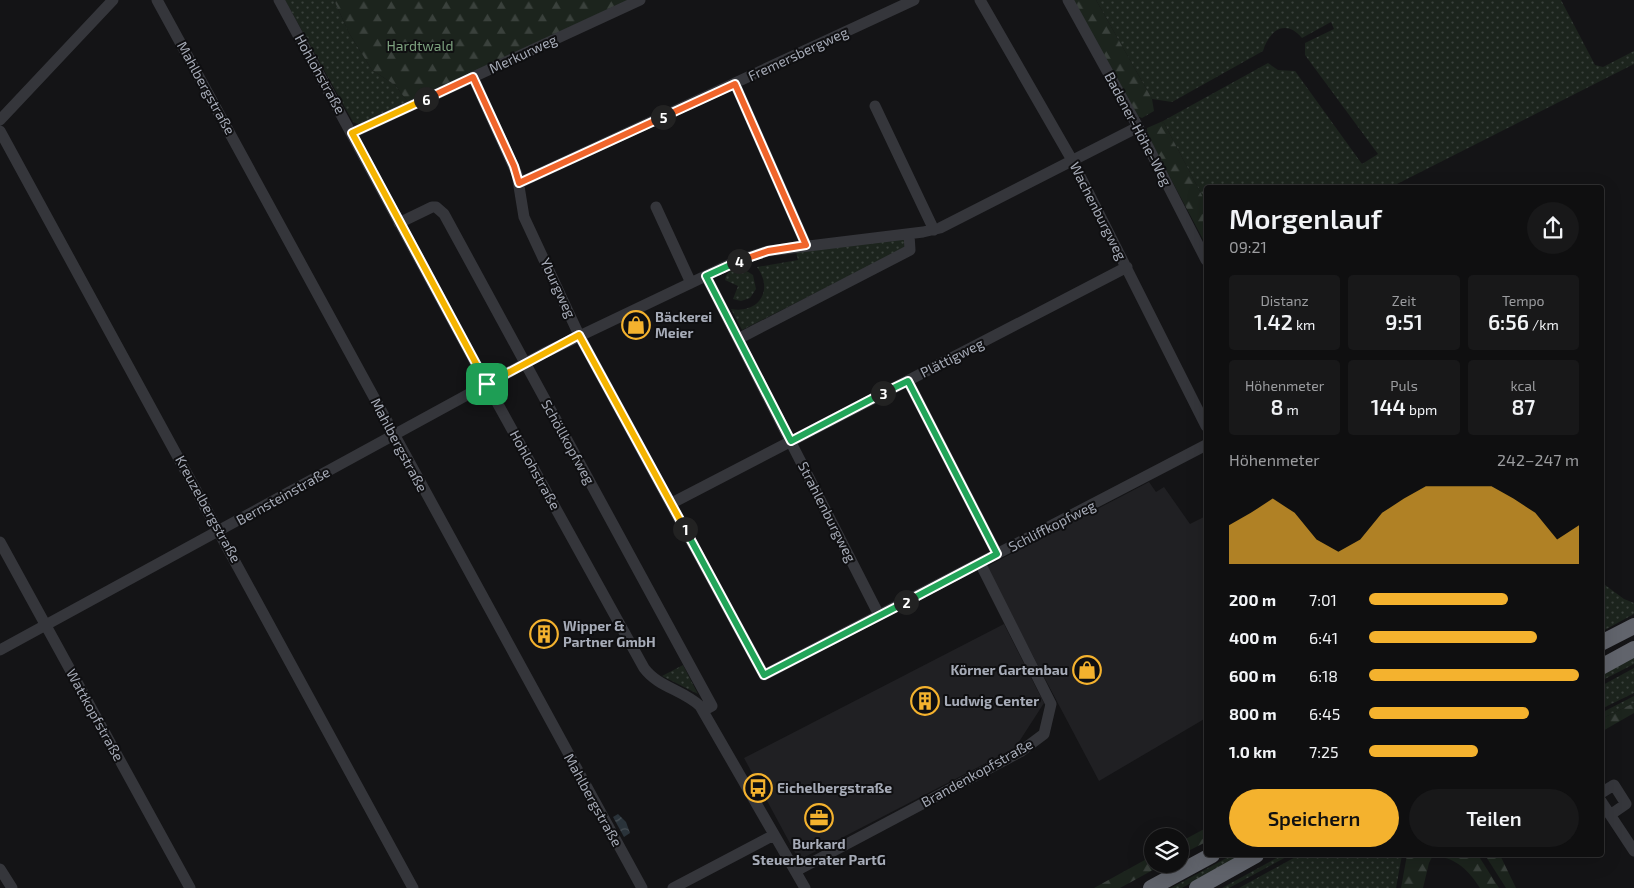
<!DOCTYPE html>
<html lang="de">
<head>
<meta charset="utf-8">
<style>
  body { margin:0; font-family:"Exo 2",sans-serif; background:#181819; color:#f1f3f6; height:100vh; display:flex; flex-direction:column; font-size:19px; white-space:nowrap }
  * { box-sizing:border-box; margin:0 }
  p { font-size:16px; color:#9b9c9f }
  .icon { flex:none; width:28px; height:28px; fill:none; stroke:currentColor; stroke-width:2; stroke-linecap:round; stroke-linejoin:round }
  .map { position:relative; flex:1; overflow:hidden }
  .sheet { position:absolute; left:1204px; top:185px; width:400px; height:672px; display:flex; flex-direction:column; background:#0f0f10; border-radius:5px; box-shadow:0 5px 20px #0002,0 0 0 1px #2f2f30 }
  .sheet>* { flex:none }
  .buttons { position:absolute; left:1144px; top:828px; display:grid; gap:10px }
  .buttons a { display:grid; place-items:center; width:45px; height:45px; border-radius:50%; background:#0f0f10; box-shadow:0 5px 20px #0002,0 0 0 1px #2f2f30; font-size:25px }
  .pin { position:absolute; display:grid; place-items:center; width:42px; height:42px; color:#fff; margin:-21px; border-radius:10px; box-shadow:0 2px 8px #0006 }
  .km { position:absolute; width:25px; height:25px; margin:-12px; border-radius:50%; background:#222; color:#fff; font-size:14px; line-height:25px; text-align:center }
  .round { display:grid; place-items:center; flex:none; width:52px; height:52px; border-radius:26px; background:#181819 }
  .headline { display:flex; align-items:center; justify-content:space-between; height:85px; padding:0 25px }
  h1 { font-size:28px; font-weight:600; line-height:38px }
  .stats { display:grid; grid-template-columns:repeat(3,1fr); gap:8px; height:85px; padding:5px 25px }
  .stats div { display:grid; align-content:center; border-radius:5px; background:#181819; text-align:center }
  .stats b { font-size:21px; font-weight:600 }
  .stats small { font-size:14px; font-weight:400 }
  .stats p { font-size:14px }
  .chart { height:140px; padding:10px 25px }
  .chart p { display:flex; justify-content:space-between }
  .chart svg { width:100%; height:90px; margin-top:5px; fill:#f4b22e; opacity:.7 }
  .button { display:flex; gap:10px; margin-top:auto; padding:10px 25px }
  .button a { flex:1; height:58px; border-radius:30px; background:#f4b22e; color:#111; font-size:20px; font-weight:600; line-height:58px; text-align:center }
  .button a+a { background:#181819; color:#f1f3f6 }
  ul { padding:0 25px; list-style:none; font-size:16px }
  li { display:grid; grid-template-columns:80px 60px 1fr; align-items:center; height:38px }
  li i { height:12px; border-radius:6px; background:#f4b22e }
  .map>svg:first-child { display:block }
  .built { fill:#202023 }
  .green { fill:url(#green-dots) }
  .forest { fill:url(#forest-firs) }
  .water { fill:url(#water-waves) }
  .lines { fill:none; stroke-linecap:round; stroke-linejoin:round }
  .minor { stroke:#35363b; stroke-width:11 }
  .highway { stroke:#61646c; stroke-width:16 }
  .split-1-casing { stroke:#fff; stroke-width:10 }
  .split-2-casing { stroke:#fff; stroke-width:10 }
  .split-3-casing { stroke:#fff; stroke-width:10 }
  .split-4-casing { stroke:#fff; stroke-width:10 }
  .split-5-casing { stroke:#fff; stroke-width:10 }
  .split-6-casing { stroke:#fff; stroke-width:10 }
  .split-7-casing { stroke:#fff; stroke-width:10 }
  .split-1 { stroke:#f5b400; stroke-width:6 }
  .split-2 { stroke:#22a559; stroke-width:6 }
  .split-3 { stroke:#22a559; stroke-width:6 }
  .split-4 { stroke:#22a559; stroke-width:6 }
  .split-5 { stroke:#f0652b; stroke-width:6 }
  .split-6 { stroke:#f0652b; stroke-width:6 }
  .split-7 { stroke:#f5b400; stroke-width:6 }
  .labels { text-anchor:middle; stroke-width:4; stroke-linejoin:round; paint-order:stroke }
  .park-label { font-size:14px; fill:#7da27f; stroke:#0f0f11 }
  .street-label { font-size:14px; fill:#a6abb7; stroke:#0f0f11 }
  .poi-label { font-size:14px; font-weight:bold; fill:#a6abb7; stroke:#0f0f11; text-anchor:start }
</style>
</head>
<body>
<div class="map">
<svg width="1634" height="888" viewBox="0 0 1634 888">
  <defs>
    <pattern id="green-dots" width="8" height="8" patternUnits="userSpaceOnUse" patternTransform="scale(1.25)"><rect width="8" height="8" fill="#1c241d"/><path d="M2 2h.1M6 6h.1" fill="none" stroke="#3a413c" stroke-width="1.8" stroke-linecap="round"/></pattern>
    <pattern id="forest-firs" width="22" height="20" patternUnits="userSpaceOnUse" patternTransform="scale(1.25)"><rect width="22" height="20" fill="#1c241d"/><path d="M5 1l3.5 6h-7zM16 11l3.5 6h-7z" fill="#3a413c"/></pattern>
    <pattern id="water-waves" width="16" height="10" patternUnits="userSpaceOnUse" patternTransform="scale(1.25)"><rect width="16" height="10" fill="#2a333a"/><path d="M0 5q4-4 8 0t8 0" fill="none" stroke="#464e54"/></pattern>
  </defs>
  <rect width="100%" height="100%" fill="#141416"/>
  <path class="built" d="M 1149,482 L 1156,492 L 1164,487 L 1190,524 L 1206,516 L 1206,718 L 1099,781 L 986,567 Z
    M 1004,624 L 1044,703 L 1015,748 L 799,860 L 744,758 Z"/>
  <path class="green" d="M 285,0 L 334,0 L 349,33 L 372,70 L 395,85 L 408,102 L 360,125 L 353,122 Z
    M 1096,0 L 1561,0 L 1595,65 L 1603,67 L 1634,51 L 1634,64 L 1391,187 L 1206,188 L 1206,203 L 1163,121 L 1268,63 L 1278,70 L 1295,71 L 1362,164 L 1378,154 L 1305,55 L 1305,43 L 1334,29 L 1331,22 L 1302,38 C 1285,18 1269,31 1263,51 L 1172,102 L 1152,99 Z
    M 904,239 L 905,248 L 742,330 L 731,309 C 759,314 774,290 757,267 L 798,260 L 796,252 Z
    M 742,268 L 753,275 L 756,289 L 750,298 L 741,301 L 733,299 L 738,286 L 725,280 C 726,271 734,268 742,268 Z
    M 1601,582 L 1624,599 L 1634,603 L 1634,614 L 1601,632 Z
    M 1634,657 L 1634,664 L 1601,681 L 1601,675 Z
    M 683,665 L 698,694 L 662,676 Z
    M 1634,668 L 1634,693 L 1601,709 L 1601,686 Z
    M 1634,696 L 1634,703 L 1601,719 L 1601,713 Z
    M 1232,855 L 1242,855 L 1182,888 L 1171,888 Z
    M 1282,855 L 1290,855 L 1229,888 L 1222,888 Z
    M 1299,855 L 1402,855 L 1396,888 L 1239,888 Z"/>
  <path class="forest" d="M 334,0 L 628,0 L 408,102 L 395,85 L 372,70 L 349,33 Z
    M 1073,0 L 1096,0 L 1152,99 L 1154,111 L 1142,118 L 1137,116 Z
    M 1163,121 L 1206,203 L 1206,245 L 1147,134 L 1147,128 Z
    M 1634,703 L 1634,713 L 1601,732 L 1601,719 Z
    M 1206,828 L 1206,842 L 1180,855 L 1180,842 Z
    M 1407,855 L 1478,855 L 1499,888 L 1480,888 C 1469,871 1454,855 1432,857 L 1429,863 L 1423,888 L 1401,888 Z
    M 1485,855 L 1500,855 L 1516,888 L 1506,888 Z
    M 1152,856 L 1152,864 L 1164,864 L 1120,888 L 1094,888 Z"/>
  <path class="water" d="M 618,814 L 626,822 L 630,833 L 624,837 L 613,817 Z"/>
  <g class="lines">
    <path class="minor" d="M 157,0 L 642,888
      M 279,0 L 489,388 L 644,668 C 658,687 683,690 700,706 L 805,888
      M 980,0 L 1072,160 L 1206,426
      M 1068,0 L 1138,127 L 1206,260
      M 473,77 L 517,174 L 524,217 L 579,335 L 764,675 L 1206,445
      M 735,84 L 806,245
      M 875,106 L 934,230
      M 0,120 L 113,0
      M 0,131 L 413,888
      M 352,133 L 640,0
      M 519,183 L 914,0
      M 656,207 L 691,283
      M 399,223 L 432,207 L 436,207 L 444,214 L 712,706 L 703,711
      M 706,276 L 879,615
      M 738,339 L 910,250 L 909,234
      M 908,381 L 997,554
      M 672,503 L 1127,267
      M 0,542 L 190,888
      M 0,650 L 544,353 L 739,260 L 768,251 L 923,232 L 940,228 L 1138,127
      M 1601,793 L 1614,785 L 1626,804 L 1610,815
      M 1601,801 L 1634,851
      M 0,869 L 12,888
      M 796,871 L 1020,752 L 1044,734 L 1051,704 L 980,563
      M 673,888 L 774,835"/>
    <path class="highway" d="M 1601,643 L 1634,626
      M 1601,667 L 1634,649
      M 1151,888 L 1212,855
      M 1197,888 L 1256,855"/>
  </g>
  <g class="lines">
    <defs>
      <path id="split-1" d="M 487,384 L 579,335 L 685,529"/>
      <path id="split-2" d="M 685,529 L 764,675 L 906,602"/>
      <path id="split-3" d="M 883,393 L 908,381 L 997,554 L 906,602"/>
      <path id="split-4" d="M 739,261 L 706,276 L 791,441 L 883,393"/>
      <path id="split-5" d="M 663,117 L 735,84 L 806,245 L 768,251 L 739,261"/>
      <path id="split-6" d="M 426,99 L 473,77 L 514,166 L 519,183 L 663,117"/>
      <path id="split-7" d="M 426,99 L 352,133 L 487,384"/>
    </defs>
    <use href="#split-1" class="split-1-casing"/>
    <use href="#split-2" class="split-2-casing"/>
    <use href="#split-3" class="split-3-casing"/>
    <use href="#split-4" class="split-4-casing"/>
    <use href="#split-5" class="split-5-casing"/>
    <use href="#split-6" class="split-6-casing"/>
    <use href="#split-7" class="split-7-casing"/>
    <use href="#split-1" class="split-1"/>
    <use href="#split-2" class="split-2"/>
    <use href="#split-3" class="split-3"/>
    <use href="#split-4" class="split-4"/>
    <use href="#split-5" class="split-5"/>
    <use href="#split-6" class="split-6"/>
    <use href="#split-7" class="split-7"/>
  </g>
  <defs>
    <symbol id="shop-ring" viewBox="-11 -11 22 22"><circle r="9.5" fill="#0f0f11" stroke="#f4b22e" stroke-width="1.5"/><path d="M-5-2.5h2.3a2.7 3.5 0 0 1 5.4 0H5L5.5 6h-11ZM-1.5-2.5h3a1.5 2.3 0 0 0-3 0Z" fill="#f4b22e"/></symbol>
    <symbol id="building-ring" viewBox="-11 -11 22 22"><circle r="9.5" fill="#0f0f11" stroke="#f4b22e" stroke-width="1.5"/><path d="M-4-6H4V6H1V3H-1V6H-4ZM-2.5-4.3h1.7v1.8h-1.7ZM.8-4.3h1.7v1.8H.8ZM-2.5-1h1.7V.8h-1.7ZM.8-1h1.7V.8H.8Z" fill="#f4b22e"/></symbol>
    <symbol id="bus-ring" viewBox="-11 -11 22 22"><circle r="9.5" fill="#0f0f11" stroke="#f4b22e" stroke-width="1.5"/><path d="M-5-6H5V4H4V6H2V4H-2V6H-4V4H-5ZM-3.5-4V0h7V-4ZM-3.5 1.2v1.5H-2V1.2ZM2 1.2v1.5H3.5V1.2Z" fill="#f4b22e"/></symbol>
    <symbol id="office-ring" viewBox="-11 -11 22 22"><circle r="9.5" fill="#0f0f11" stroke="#f4b22e" stroke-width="1.5"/><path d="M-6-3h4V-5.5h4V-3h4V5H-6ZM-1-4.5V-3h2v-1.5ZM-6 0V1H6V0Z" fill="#f4b22e"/></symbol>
  </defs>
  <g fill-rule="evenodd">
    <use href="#shop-ring" x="620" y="309" width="32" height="32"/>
    <use href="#building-ring" x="528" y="618" width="32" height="32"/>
    <use href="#shop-ring" x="1071" y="654" width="32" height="32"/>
    <use href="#building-ring" x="909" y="685" width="32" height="32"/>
    <use href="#bus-ring" x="742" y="772" width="32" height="32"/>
    <use href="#office-ring" x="803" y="802" width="32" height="32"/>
  </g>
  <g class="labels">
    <g class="park-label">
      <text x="420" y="51">Hardtwald</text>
    </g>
    <g class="street-label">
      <text transform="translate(523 54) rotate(-25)" y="5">Merkurweg</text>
      <text transform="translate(798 54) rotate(-25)" y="5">Fremersbergweg</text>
      <text transform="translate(320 74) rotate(61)" y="5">Hohlohstraße</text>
      <text transform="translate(206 88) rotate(61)" y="5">Mahlbergstraße</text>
      <text transform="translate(1138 129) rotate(62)" y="5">Badener-Höhe-Weg</text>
      <text transform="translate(1098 211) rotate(63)" y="5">Wachenburgweg</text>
      <text transform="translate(558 288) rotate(65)" y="5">Yburgweg</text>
      <text transform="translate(952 358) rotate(-27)" y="5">Plättigweg</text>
      <text transform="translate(568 442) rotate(61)" y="5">Schöllkopfweg</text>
      <text transform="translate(399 445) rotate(62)" y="5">Mahlbergstraße</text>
      <text transform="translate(535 470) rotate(61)" y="5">Hohlohstraße</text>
      <text transform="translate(283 496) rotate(-29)" y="5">Bernsteinstraße</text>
      <text transform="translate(208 509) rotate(61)" y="5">Kreuzelbergstraße</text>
      <text transform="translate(827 512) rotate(63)" y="5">Strahlenburgweg</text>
      <text transform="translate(1052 526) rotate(-27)" y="5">Schliffkopfweg</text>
      <text transform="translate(95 715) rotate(61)" y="5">Wattkopfstraße</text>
      <text transform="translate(977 773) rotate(-29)" y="5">Brandenkopfstraße</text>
      <text transform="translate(593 800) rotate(61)" y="5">Mahlbergstraße</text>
    </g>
    <g class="poi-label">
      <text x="655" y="322">Bäckerei<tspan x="655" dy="16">Meier</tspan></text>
      <text x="563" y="631">Wipper &amp;<tspan x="563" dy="16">Partner GmbH</tspan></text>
      <text x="1068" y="675" text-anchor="end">Körner Gartenbau</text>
      <text x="944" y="706">Ludwig Center</text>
      <text x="777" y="793">Eichelbergstraße</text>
      <text x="819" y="849" text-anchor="middle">Burkard<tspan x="819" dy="16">Steuerberater PartG</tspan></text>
    </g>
  </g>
</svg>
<div class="buttons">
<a><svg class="icon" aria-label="layers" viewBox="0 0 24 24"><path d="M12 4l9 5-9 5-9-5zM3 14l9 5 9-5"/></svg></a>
</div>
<div class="pin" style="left:487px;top:384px;background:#1e9e55"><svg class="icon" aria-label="arrive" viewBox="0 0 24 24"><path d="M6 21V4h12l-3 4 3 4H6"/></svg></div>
<b class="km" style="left:685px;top:529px">1</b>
<b class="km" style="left:906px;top:602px">2</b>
<b class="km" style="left:883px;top:393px">3</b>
<b class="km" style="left:739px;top:261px">4</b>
<b class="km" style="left:663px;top:117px">5</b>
<b class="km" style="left:426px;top:99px">6</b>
<section class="sheet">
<div class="headline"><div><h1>Morgenlauf</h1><p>09:21</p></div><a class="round"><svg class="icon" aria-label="share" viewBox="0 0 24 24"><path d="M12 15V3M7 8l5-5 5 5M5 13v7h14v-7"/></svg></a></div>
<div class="stats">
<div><p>Distanz</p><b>1.42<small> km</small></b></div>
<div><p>Zeit</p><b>9:51</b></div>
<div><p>Tempo</p><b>6:56<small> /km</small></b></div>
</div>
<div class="stats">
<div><p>Höhenmeter</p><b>8<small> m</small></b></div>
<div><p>Puls</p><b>144<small> bpm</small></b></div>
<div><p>kcal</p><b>87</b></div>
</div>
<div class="chart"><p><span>Höhenmeter</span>242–247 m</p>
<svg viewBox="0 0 160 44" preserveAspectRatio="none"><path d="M0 44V25L10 19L20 12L30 19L40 32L50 38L60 32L70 19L80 12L90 6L100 6L110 6L120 6L130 12L140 19L150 32L160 25V44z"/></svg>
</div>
<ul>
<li><b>200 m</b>7:01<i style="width:66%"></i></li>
<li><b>400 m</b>6:41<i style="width:80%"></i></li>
<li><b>600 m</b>6:18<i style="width:100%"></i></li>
<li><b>800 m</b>6:45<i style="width:76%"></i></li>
<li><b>1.0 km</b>7:25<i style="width:52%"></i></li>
</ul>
<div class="button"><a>Speichern</a><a>Teilen</a></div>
</section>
</div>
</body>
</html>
